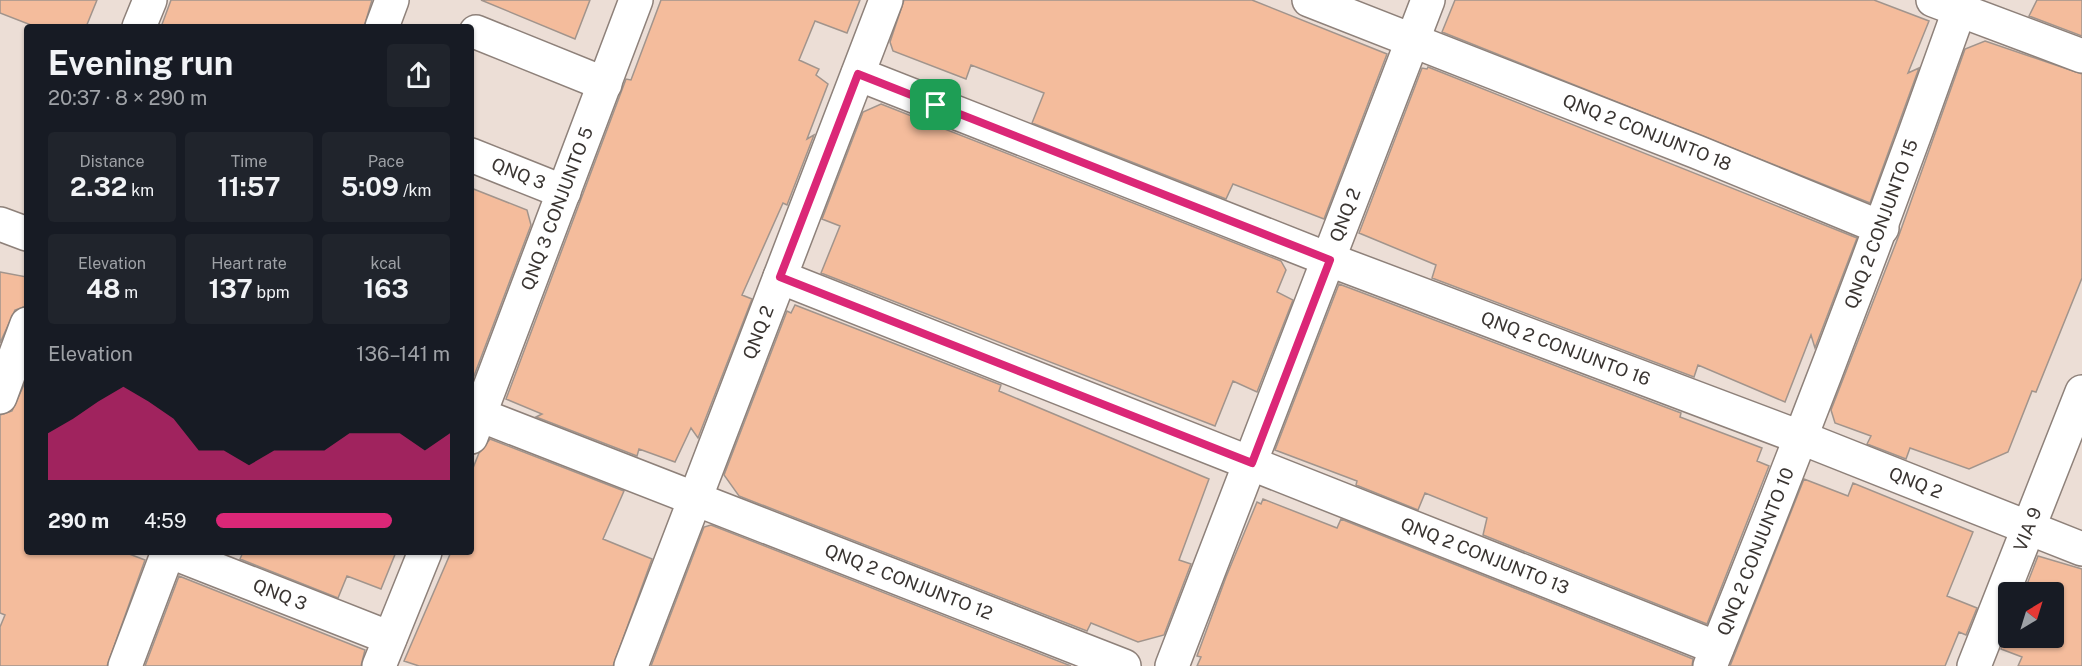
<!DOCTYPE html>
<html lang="en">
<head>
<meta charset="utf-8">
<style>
  body { margin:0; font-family:"Public Sans",sans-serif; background:#20242c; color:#f1f3f6; height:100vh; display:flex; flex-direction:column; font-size:22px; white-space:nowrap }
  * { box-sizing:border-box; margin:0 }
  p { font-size:20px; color:#9ea1a6 }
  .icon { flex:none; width:33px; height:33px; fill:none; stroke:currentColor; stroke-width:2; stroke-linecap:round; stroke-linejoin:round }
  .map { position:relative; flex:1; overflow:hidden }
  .side { position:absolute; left:24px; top:24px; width:450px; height:531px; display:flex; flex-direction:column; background:#171b24; border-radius:6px; box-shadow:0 2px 4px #0004 }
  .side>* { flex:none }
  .needle { width:39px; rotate:38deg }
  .buttons { position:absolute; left:1998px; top:582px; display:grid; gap:12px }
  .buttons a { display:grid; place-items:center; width:66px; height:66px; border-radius:6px; background:#171b24; box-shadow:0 2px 4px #0004; font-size:30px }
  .pin { position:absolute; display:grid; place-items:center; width:51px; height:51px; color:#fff; margin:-26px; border-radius:12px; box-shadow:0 3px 9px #0006 }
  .round { display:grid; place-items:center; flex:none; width:63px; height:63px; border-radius:6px; background:#20242c }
  .overview { display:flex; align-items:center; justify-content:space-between; height:102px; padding:0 24px }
  h1 { font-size:33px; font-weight:700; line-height:45px }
  .figures { display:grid; grid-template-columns:repeat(3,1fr); gap:9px; height:102px; padding:6px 24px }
  .figures div { display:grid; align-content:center; border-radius:6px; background:#20242c; text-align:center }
  .figures b { font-size:26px; font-weight:700 }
  .figures small { font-size:16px; font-weight:400 }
  .figures p { font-size:16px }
  .chart { height:168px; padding:12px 24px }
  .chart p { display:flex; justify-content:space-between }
  .chart svg { width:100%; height:108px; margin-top:6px; fill:#db2777; opacity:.7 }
  ul { padding:0 24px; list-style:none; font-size:20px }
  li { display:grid; grid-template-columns:96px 72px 1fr; align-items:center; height:45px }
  li i { height:15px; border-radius:8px; background:#db2777 }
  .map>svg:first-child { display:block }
  .building { fill:#f4bc9c; stroke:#a1948c; stroke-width:1.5 }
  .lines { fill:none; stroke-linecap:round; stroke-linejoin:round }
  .minor-casing { stroke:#8e817a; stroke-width:36 }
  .minor { stroke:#fff; stroke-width:33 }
  .route-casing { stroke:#fff; stroke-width:12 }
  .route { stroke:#db2777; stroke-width:8 }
  .labels { text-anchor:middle; stroke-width:4.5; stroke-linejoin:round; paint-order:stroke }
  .street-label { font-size:18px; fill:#3a3532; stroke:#fff }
</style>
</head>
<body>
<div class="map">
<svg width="2082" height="666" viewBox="0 0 2082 666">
  <rect width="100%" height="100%" fill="#ecded6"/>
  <path class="building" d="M 0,0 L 97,0 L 86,27 L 36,27 L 0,13 Z
    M 171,0 L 372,0 L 364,27 L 161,27 Z
    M 481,0 L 590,0 L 575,39 Z
    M 661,0 L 860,0 L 847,33 L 815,21 L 799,60 L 819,69 L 816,75 L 828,84 L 807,139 L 814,135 L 787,205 L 783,203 L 742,295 L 752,299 L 698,438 L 691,428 L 675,462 L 639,449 L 637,456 L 536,417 L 542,414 L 506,399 L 626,79 L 631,80 Z
    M 904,0 L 1252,0 L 1387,54 L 1324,219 L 1233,184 L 1226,199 L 1032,123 L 1044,93 L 971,65 L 966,79 L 893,51 L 890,42 Z
    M 1455,0 L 1874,0 L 1929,21 L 1908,73 L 1919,68 L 1870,203 L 1442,32 Z
    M 2037,0 L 2082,0 L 2082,36 L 2029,16 Z
    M 1985,41 L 2082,74 L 2082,278 L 2036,392 L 2032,391 L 2008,452 L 1969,469 L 1910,448 L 1906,459 L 1867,444 L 1871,436 L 1835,423 L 1831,410 L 1899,235 L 1965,49 Z
    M 1428,67 L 1857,238 L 1815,348 L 1811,335 L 1785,402 L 1698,365 L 1694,377 L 1432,278 L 1436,265 L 1359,233 L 1422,68 L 1427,69 Z
    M 881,104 L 1281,261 L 1286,270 L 1277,292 L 1293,300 L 1257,392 L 1233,381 L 1215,426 L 821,273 L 840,226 L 822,219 L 863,112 Z
    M 471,188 L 527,210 L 531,225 L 471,384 Z
    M 0,272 L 27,277 L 27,306 L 15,310 L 0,343 Z
    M 1339,284 L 1681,413 L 1680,417 L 1762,448 L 1757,461 L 1769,466 L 1707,624 L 1483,535 L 1487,518 L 1425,493 L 1418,510 L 1356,485 L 1357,481 L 1275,450 Z
    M 795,305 L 1001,385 L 999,391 L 1209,479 L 1179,560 L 1191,564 L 1164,635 L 1138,642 L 1091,623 L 1087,631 L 739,496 L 724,475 L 787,311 L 791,313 Z
    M 27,378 L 27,552 L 124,552 L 145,560 L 107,666 L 0,666 L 0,627 L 5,615 L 0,613 L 0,415 L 12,411 Z
    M 490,439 L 624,491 L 603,539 L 652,559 L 613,666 L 419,666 L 404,661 L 451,552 L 471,552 L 471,473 L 479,453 Z
    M 1804,479 L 1848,496 L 1853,483 L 1973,532 L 1947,596 L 1977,608 L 1966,635 L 1959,632 L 1945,666 L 1730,666 Z
    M 1263,499 L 1337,528 L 1341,519 L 1693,659 L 1692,666 L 1197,666 L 1201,657 L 1197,656 L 1226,577 L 1257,502 L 1261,504 Z
    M 711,525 L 1071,666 L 651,666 L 704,527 Z
    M 243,552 L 396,552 L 381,589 L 347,576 L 338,598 L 240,559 Z
    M 2038,556 L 2082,569 L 2082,666 L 2018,666 L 2022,657 L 2001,649 L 2008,630 L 2008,638 L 2054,638 L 2054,592 L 2024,592 Z
    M 179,576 L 365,650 L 361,666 L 145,666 Z"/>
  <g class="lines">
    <defs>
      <g id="minor">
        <path id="s1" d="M 1309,0 L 1697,152 L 1882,228"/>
        <path d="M 1933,0 L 2082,56"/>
        <path d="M 139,27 L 150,0"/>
        <path d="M 382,27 L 392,0"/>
        <path d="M 476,32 L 605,84"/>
        <path id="s2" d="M 858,74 L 1330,260 L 1802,438 L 2082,549"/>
        <path id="s3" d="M 471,155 L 564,192"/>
        <path d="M 0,224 L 27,234"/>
        <path id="s4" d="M 780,277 L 1717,648"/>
        <path d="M 0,397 L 27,324"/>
        <path id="s5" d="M 480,415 L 1124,666"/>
        <path id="s6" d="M 471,437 L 636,0"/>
        <path id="s7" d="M 171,552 L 390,638"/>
        <path d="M 125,666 L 168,552"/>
        <path d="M 379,666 L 425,552"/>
        <path id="s8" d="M 631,666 L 886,0"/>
        <path id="s9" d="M 1172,666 L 1428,0"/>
        <path id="s10" d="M 1710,666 C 1798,449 1881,231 1959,11"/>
        <path id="s11" d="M 1974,666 L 2082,392"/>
      </g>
    </defs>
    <use href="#minor" class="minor-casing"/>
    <use href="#minor" class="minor"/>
  </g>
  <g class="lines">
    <defs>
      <path id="route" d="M 858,74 L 1330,260 L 1252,463 L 780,277 Z"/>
    </defs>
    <use href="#route" class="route-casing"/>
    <use href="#route" class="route"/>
  </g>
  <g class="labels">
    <g class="street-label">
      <text dy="6" stroke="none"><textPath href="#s1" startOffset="363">QNQ 2 CONJUNTO 18</textPath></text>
      <text dy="6" stroke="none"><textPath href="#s3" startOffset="51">QNQ 3</textPath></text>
      <text dy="6" stroke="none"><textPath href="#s6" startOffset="244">QNQ 3 CONJUNTO 5</textPath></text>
      <text dy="6" stroke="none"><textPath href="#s9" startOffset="483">QNQ 2</textPath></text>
      <text dy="6" stroke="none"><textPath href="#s10" startOffset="474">QNQ 2 CONJUNTO 15</textPath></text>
      <text dy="6" stroke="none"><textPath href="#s8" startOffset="357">QNQ 2</textPath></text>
      <text dy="6" stroke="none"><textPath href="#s2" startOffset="759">QNQ 2 CONJUNTO 16</textPath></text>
      <text dy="6" stroke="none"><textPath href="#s2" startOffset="1134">QNQ 2</textPath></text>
      <text dy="6" stroke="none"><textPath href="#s11" startOffset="147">VIA 9</textPath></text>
      <text dy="6" stroke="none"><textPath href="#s10" startOffset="123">QNQ 2 CONJUNTO 10</textPath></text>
      <text dy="6" stroke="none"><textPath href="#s4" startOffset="758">QNQ 2 CONJUNTO 13</textPath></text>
      <text dy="6" stroke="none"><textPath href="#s5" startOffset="460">QNQ 2 CONJUNTO 12</textPath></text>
      <text dy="6" stroke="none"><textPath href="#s7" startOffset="117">QNQ 3</textPath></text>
    </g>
  </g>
</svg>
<div class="buttons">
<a><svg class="needle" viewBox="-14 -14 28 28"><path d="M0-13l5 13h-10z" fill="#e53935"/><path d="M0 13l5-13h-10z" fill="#9ea1a6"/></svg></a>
</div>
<div class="pin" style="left:936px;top:105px;background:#1e9e55"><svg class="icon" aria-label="arrive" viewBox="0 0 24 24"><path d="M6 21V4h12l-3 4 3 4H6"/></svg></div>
<section class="side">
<div class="overview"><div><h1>Evening run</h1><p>20:37 · 8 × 290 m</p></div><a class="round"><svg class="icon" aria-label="share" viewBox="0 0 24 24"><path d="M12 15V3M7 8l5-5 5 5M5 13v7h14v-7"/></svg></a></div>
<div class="figures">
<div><p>Distance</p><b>2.32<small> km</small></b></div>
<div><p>Time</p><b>11:57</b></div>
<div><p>Pace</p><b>5:09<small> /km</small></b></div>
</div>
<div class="figures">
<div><p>Elevation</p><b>48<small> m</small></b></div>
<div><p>Heart rate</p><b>137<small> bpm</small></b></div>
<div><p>kcal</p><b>163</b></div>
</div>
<div class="chart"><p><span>Elevation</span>136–141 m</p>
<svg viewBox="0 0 160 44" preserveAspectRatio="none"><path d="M0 44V25L10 19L20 12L30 6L40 12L50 19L60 32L70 32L80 38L90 32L100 32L110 32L120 25L130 25L140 25L150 32L160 25V44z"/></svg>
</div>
<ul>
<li><b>290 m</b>4:59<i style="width:75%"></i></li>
</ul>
</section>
</div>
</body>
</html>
